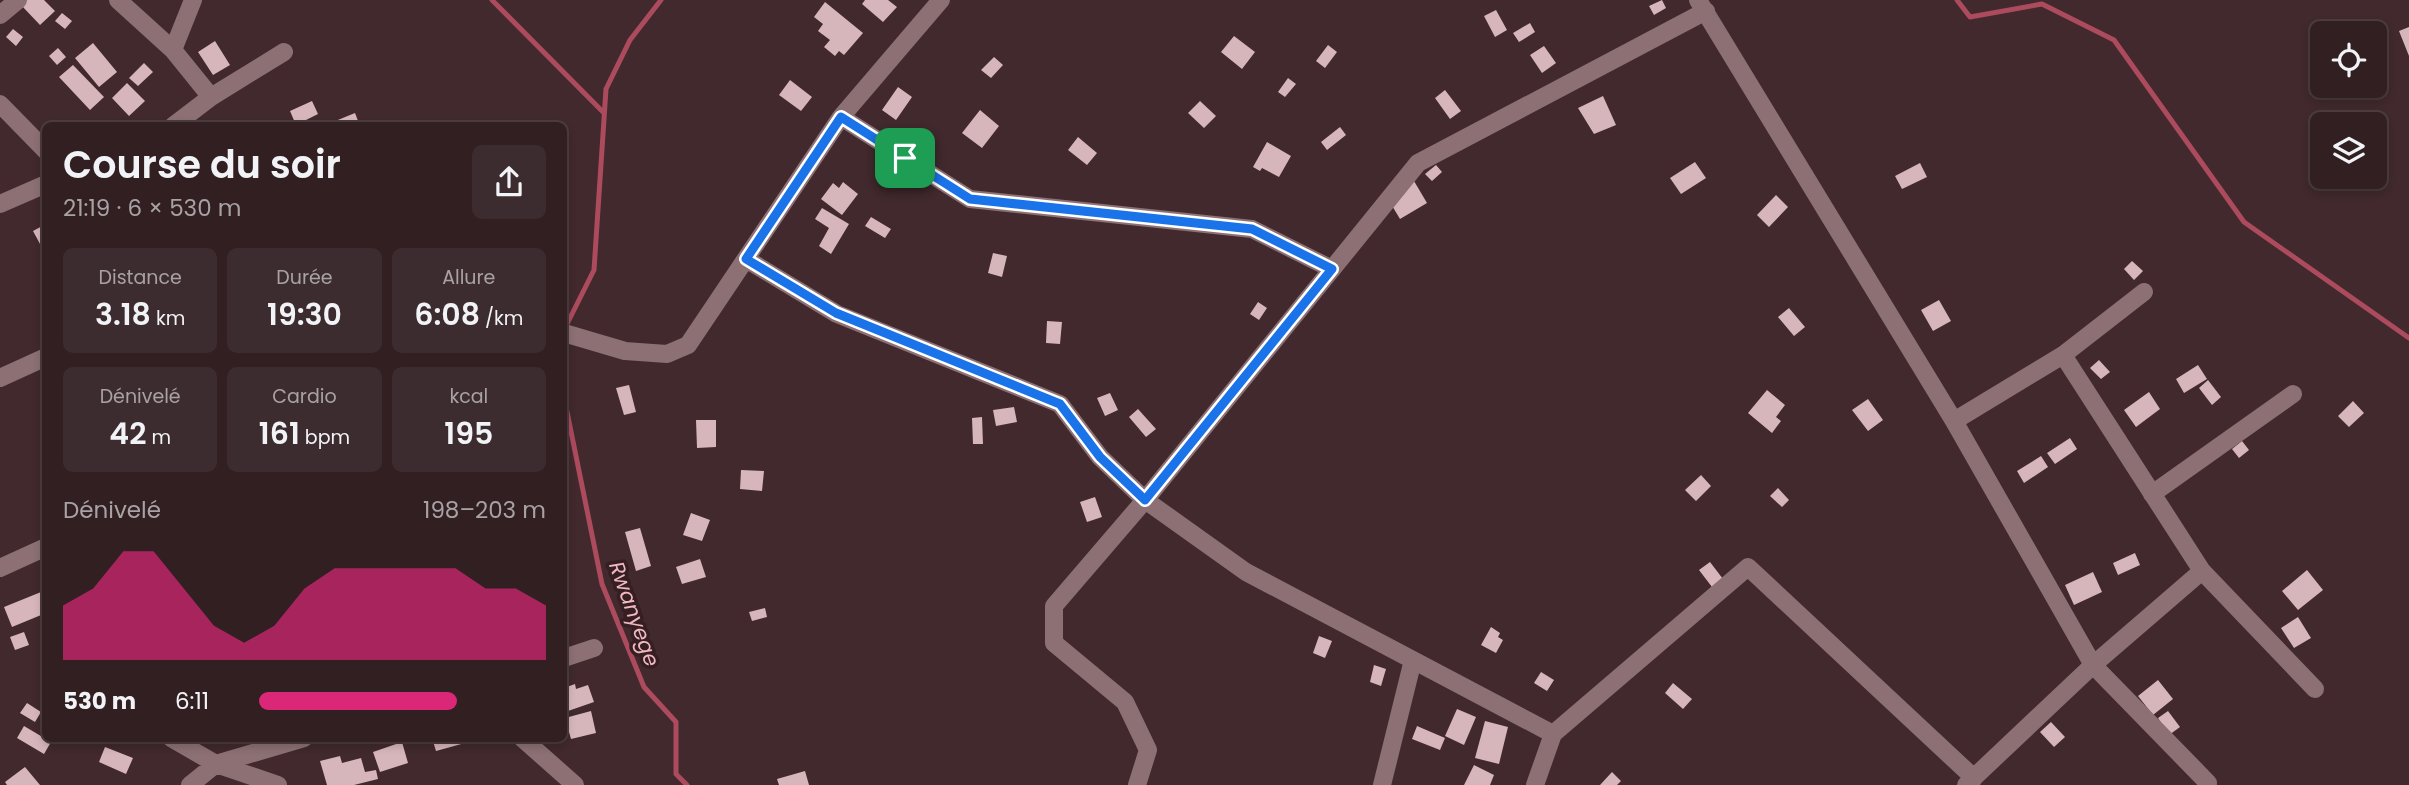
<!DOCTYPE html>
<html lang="fr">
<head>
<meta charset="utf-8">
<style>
  body { margin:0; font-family:Poppins,sans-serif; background:#3d2c2f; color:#f1f3f6; height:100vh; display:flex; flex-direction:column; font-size:26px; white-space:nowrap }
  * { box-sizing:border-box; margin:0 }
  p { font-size:23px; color:#a8a2a5 }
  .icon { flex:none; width:38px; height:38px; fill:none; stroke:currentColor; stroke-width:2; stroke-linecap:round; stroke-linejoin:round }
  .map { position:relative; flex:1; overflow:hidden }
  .panel { position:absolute; left:42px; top:122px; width:525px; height:620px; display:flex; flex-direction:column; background:#311f22; border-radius:10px; box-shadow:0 4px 10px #0003,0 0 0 2px #4c3d40 }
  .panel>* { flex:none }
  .fabs { position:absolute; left:2310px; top:21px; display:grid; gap:14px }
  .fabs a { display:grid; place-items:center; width:77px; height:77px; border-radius:10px; background:#311f22; box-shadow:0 4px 10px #0003,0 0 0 2px #4c3d40; font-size:35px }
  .pin { position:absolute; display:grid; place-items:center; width:60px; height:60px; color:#fff; margin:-30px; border-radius:14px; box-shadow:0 4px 10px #0006 }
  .round { display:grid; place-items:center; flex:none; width:74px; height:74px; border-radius:10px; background:#3d2c2f }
  .headline { display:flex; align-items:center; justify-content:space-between; height:119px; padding:0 21px }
  h1 { font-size:38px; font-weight:600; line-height:52px }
  .metrics { display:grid; grid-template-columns:repeat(3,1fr); gap:10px; height:119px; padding:7px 21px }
  .metrics div { display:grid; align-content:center; border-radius:10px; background:#3d2c2f; text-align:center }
  .metrics b { font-size:30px; font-weight:600 }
  .metrics small { font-size:19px; font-weight:400 }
  .metrics p { font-size:19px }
  .chart { height:196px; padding:14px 21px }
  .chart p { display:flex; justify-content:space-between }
  .chart svg { width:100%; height:126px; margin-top:7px; fill:#db2777; opacity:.7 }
  ul { padding:0 21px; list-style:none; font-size:23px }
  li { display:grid; grid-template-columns:112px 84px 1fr; align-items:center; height:52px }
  li i { height:18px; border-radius:9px; background:#db2777 }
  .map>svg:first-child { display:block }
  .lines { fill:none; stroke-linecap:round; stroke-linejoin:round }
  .stream { stroke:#ac4a5e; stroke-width:5 }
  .building { fill:#d6b6ba }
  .minor { stroke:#8c7073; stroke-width:18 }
  .route-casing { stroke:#fff; stroke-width:14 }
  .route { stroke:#1a73e8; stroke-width:9 }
  .labels { text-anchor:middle; stroke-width:7; stroke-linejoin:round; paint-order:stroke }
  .water-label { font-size:21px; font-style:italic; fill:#f0b9c1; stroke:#361f23 }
</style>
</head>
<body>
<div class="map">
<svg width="2409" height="785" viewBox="0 0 2409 785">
  <rect width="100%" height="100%" fill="#41292d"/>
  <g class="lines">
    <path class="stream" d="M 492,0 L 604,113
      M 1957,0 L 1970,17 L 2042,4 L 2114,40 L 2244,222 L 2409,338
      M 564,330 L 594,270 L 606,89 L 630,40 L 661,0
      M 564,397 L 602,584 L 644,687 L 676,722 L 676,774 L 687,785"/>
  </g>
  <path class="building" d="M 26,0 L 44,0 L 55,11 L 40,25 L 21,5 Z
    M 865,0 L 888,0 L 897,7 L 883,22 L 862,4 Z
    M 1662,0 L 1666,8 L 1654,15 L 1649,6 Z
    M 825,2 L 863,33 L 844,55 L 839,51 L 835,56 L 824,47 L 830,40 L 818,31 L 823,24 L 814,17 Z
    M 1496,10 L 1507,30 L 1495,37 L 1484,16 Z
    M 62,13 L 72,21 L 65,29 L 55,21 Z
    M 1530,23 L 1535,32 L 1519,42 L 1513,33 Z
    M 2409,27 L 2409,56 L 2399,31 Z
    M 13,29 L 23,37 L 16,46 L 6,37 Z
    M 1234,36 L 1255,52 L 1242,69 L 1221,52 Z
    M 215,41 L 230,65 L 213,75 L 198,52 Z
    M 93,43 L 117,72 L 99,87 L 75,58 Z
    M 1328,45 L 1337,52 L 1325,68 L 1316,61 Z
    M 1544,46 L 1556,63 L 1542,73 L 1530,55 Z
    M 58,48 L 66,57 L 57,65 L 49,56 Z
    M 994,57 L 1003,65 L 991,78 L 981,70 Z
    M 144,63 L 153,72 L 138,86 L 129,78 Z
    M 73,65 L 104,97 L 90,110 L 59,77 Z
    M 1288,78 L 1296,84 L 1285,97 L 1278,92 Z
    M 790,80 L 812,97 L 801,111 L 779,95 Z
    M 127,83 L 145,101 L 129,116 L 112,98 Z
    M 898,87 L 912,97 L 896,120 L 882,110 Z
    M 1445,90 L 1461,111 L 1450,119 L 1435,98 Z
    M 1603,96 L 1616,125 L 1594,134 L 1578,108 Z
    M 312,101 L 318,114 L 296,125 L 290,111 Z
    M 1200,101 L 1216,116 L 1204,128 L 1188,113 Z
    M 980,110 L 999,126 L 982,148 L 962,133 Z
    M 355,113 L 360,126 L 328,126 L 328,124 Z
    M 1340,127 L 1346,135 L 1327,150 L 1321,142 Z
    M 1078,137 L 1097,153 L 1087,165 L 1068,150 Z
    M 1267,142 L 1291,156 L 1279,177 L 1262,168 L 1260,171 L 1253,167 Z
    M 1695,162 L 1706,178 L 1681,194 L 1670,178 Z
    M 1920,163 L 1927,177 L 1902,189 L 1895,176 Z
    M 1436,165 L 1442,172 L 1432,181 L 1425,174 Z
    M 1414,181 L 1427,203 L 1400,219 L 1391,204 Z
    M 843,182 L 858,194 L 842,215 L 821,199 L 833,183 L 839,188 Z
    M 1776,195 L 1788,207 L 1769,227 L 1757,215 Z
    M 822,208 L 849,224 L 831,254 L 819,246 L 829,228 L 815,219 Z
    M 871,217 L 891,229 L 885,238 L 865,226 Z
    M 46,224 L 46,255 L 33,231 Z
    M 993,253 L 1007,256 L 1002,277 L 988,273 Z
    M 2132,261 L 2143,271 L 2134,280 L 2124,269 Z
    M 1939,300 L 1951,321 L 1933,331 L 1921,310 Z
    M 1258,302 L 1267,308 L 1259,320 L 1250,314 Z
    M 1789,308 L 1805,327 L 1794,336 L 1778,317 Z
    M 1047,321 L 1062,322 L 1060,344 L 1046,343 Z
    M 2099,360 L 2110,372 L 2101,379 L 2090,368 Z
    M 2198,365 L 2207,379 L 2184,393 L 2176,379 Z
    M 2208,380 L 2221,397 L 2212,405 L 2199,388 Z
    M 629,385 L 636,412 L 624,415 L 616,388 Z
    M 1767,390 L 1785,405 L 1776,417 L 1781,421 L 1772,433 L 1748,413 Z
    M 2149,392 L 2160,409 L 2136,427 L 2124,410 Z
    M 1110,393 L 1118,410 L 1105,416 L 1097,398 Z
    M 1868,399 L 1883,420 L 1868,431 L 1852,410 Z
    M 2353,401 L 2364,413 L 2349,427 L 2338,416 Z
    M 1014,407 L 1017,422 L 996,426 L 993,410 Z
    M 1138,409 L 1156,429 L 1146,437 L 1129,417 Z
    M 982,417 L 983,444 L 973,444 L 972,418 Z
    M 696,420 L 716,420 L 716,447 L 697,448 Z
    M 2070,438 L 2077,449 L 2055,464 L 2047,453 Z
    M 2242,441 L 2249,450 L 2239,458 L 2232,449 Z
    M 2041,456 L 2048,467 L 2024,483 L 2017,471 Z
    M 741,470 L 764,471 L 762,491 L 740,489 Z
    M 1701,475 L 1711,486 L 1696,501 L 1685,490 Z
    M 1778,488 L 1789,500 L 1782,507 L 1770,496 Z
    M 1095,497 L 1102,517 L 1087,522 L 1080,502 Z
    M 691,513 L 710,520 L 702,541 L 683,535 Z
    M 640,528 L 651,566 L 636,571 L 625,532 Z
    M 2135,553 L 2140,565 L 2118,575 L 2113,563 Z
    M 700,559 L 706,577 L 682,584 L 676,567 Z
    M 1710,562 L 1723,579 L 1712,587 L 1699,570 Z
    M 2307,570 L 2323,590 L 2298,610 L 2282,591 Z
    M 2093,572 L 2102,592 L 2074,605 L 2065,585 Z
    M 46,590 L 46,613 L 12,627 L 4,607 Z
    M 765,608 L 767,617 L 752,621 L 749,612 Z
    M 2298,617 L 2311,638 L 2294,648 L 2281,628 Z
    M 1491,627 L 1500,633 L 1498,637 L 1503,640 L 1496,653 L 1481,645 Z
    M 24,632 L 29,645 L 15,650 L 10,637 Z
    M 1319,636 L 1332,641 L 1325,658 L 1313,653 Z
    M 1374,665 L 1386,669 L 1381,686 L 1370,682 Z
    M 1541,672 L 1554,680 L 1547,691 L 1534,683 Z
    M 2158,680 L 2173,699 L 2153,715 L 2138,696 Z
    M 1673,683 L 1692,699 L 1683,709 L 1665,693 Z
    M 575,684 L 576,689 L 588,685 L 594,702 L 568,711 L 564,688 Z
    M 27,703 L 41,712 L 35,722 L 20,713 Z
    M 1457,709 L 1476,717 L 1464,745 L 1445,736 Z
    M 591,711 L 596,733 L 571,739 L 565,718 Z
    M 2168,711 L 2180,727 L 2169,735 L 2158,718 Z
    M 1485,721 L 1508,727 L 1499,764 L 1475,758 Z
    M 2051,722 L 2065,737 L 2054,747 L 2040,732 Z
    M 24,726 L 51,742 L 44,754 L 17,738 Z
    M 1417,726 L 1445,738 L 1440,750 L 1412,739 Z
    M 432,738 L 463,738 L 465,743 L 436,751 Z
    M 402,742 L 408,763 L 380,772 L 373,752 Z
    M 105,747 L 133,758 L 126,774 L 99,762 Z
    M 340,756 L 342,763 L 361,758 L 365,772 L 376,770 L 378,779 L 354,785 L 327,785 L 320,761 Z
    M 1474,765 L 1494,775 L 1490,785 L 1464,785 Z
    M 25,767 L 40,785 L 7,785 L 5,782 Z
    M 805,771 L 809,785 L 779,785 L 777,779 Z
    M 1612,772 L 1621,781 L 1617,785 L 1600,785 Z"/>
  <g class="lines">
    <path class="minor" d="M 118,0 L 173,50 L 211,97
      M 1698,0 L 1954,421 L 2093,665 L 2208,783
      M 0,15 L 18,0
      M 173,50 L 193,0
      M 0,104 L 46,151
      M 841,117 L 970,199 L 1252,229 L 1332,269
      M 173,126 L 211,97 L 284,52
      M 0,204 L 46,184
      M 746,259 L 837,314 L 1060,404 L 1100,457 L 1145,500 L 1246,572 L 1553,734
      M 564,333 L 625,351 L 667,354 L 688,345 L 841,117 L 941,0
      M 2063,355 L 2202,571 L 2315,689
      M 0,378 L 46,357
      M 1954,421 L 2063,355 L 2144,292
      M 2152,494 L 2293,394
      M 0,568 L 46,547
      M 564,658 L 594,648
      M 171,738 L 216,764 L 278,785
      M 522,738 L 575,785
      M 190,785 L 216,764 L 304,738
      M 1137,785 L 1148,750 L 1125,702 L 1054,643 L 1054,606 L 1145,500 L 1418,163 L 1706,11
      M 1382,785 L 1413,660
      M 1535,785 L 1553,734 L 1748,567 L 1974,778
      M 1966,785 L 2093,665 L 2202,571"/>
  </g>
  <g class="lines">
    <defs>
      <path id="route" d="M 841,117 L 970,199 L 1252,229 L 1332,269 L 1145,500 L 1100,457 L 1060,404 L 836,313 L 746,259 Z"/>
    </defs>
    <use href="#route" class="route-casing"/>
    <use href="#route" class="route"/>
  </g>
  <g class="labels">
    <g class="water-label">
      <text transform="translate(634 614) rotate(70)" y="7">Rwanyege</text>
    </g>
  </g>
</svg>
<div class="fabs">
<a><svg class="icon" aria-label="locate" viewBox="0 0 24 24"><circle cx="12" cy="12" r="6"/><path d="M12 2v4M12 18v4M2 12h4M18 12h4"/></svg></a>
<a><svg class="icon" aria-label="layers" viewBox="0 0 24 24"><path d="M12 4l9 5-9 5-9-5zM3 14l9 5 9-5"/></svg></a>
</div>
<div class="pin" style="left:905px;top:158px;background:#1e9e55"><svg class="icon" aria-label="arrive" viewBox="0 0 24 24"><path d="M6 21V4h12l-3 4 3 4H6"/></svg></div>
<section class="panel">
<div class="headline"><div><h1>Course du soir</h1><p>21:19 · 6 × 530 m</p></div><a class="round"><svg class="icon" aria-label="share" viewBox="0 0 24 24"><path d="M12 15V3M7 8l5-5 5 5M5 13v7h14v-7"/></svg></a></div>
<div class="metrics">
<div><p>Distance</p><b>3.18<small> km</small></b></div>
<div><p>Durée</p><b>19:30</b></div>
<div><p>Allure</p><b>6:08<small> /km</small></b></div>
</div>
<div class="metrics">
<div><p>Dénivelé</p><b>42<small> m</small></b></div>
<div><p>Cardio</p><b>161<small> bpm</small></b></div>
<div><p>kcal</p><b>195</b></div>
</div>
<div class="chart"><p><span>Dénivelé</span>198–203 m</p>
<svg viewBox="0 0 160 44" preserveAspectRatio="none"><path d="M0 44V25L10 19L20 6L30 6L40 19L50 32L60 38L70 32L80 19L90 12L100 12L110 12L120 12L130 12L140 19L150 19L160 25V44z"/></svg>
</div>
<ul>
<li><b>530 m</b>6:11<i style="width:69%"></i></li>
</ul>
</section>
</div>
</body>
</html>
